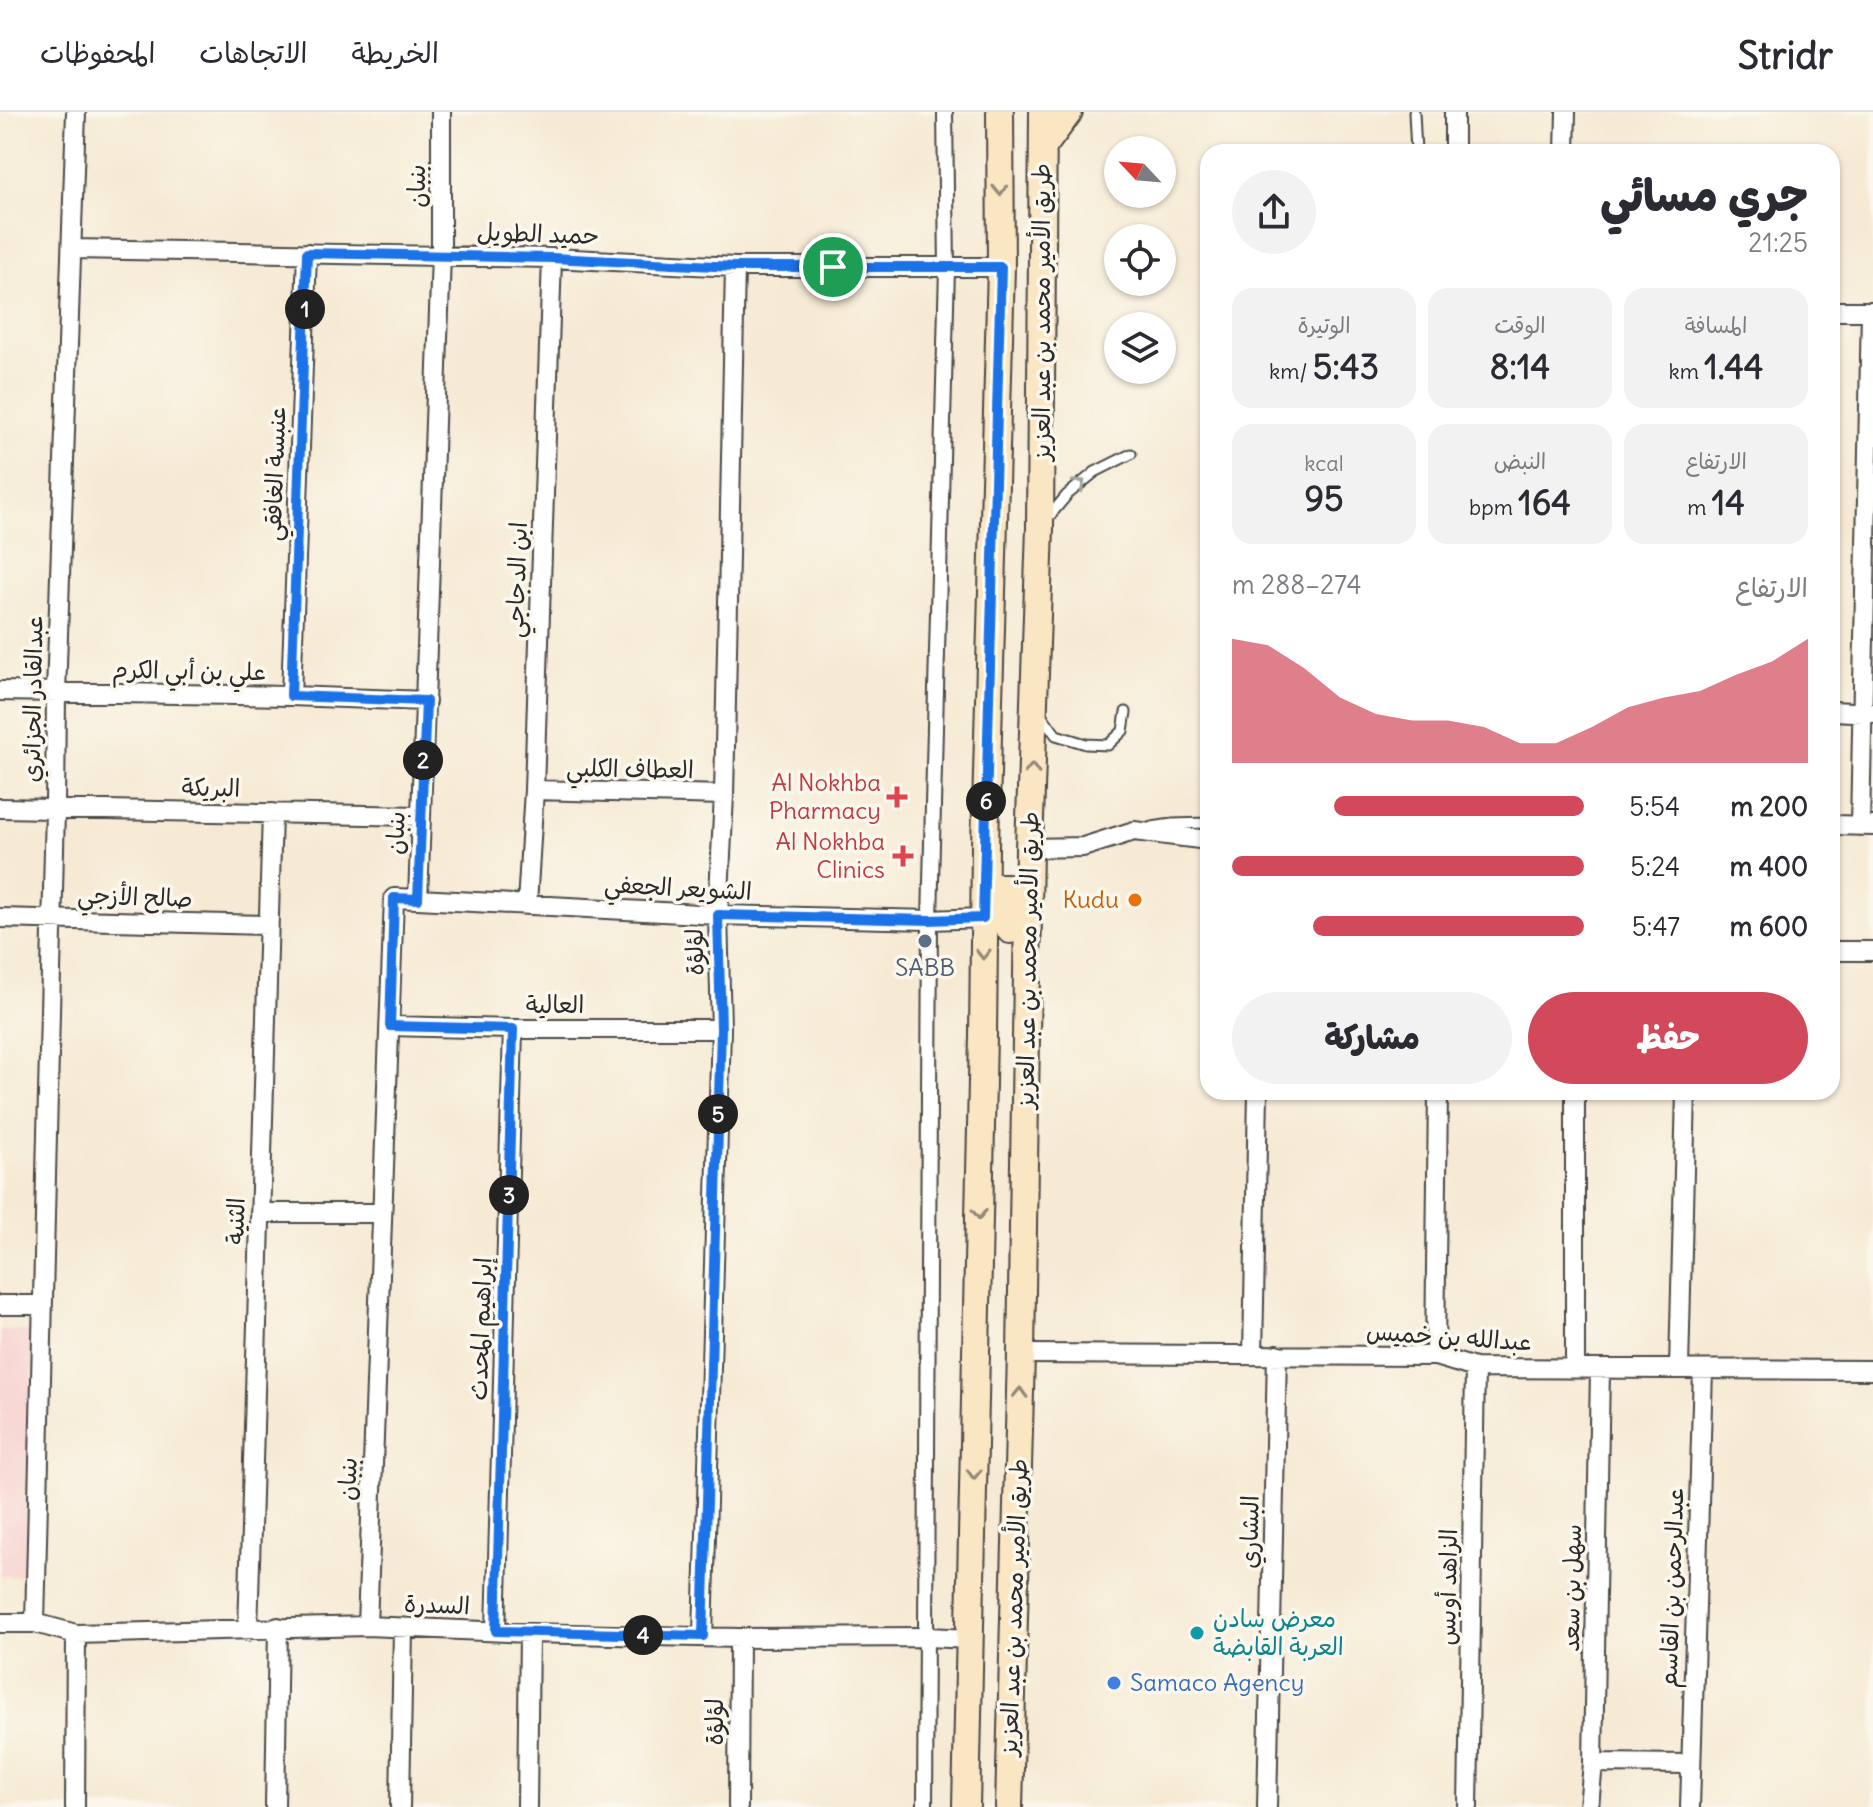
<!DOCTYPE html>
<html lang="ar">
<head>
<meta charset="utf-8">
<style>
  body { margin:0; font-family:Delius,"Playpen Sans Arabic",sans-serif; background:#f2f2f3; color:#2b2b33; direction:rtl; height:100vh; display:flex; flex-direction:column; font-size:30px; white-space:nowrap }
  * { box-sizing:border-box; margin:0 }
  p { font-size:26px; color:#7c7c81 }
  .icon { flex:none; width:44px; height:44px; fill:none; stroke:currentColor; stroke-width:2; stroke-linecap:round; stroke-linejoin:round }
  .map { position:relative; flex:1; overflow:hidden; direction:ltr }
  .panel { position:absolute; left:1200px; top:32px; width:640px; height:956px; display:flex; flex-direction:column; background:#fff; border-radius:24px; box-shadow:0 2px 6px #0004; direction:rtl }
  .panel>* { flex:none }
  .needle { width:52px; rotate:296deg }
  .controls { position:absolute; left:1104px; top:24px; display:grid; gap:16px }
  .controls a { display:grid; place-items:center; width:72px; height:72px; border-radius:50%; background:#fff; box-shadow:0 2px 6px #0004; font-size:40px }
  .pin { position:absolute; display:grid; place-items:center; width:68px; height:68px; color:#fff; margin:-34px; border:4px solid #fff; border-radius:50%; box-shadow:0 2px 8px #0007 }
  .km { position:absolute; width:40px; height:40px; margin:-20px; border-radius:50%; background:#222; color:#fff; font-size:22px; line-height:40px; text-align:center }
  .round { display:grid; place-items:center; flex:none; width:84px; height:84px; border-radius:42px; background:#f2f2f3 }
  .headline { display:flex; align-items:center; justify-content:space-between; height:136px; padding:0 32px }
  h1 { font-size:44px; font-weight:800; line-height:60px }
  .figures { display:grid; grid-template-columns:repeat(3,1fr); gap:12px; height:136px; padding:8px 32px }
  .figures div { display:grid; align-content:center; border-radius:20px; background:#f2f2f3; text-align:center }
  .figures b { font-size:34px; font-weight:800 }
  .figures small { font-size:22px; font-weight:400 }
  .figures p { font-size:22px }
  .chart { height:224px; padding:16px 32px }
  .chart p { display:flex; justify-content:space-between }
  .chart svg { width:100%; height:144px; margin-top:8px; fill:#d1495b; opacity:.7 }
  .primary-button { display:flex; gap:16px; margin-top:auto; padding:16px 32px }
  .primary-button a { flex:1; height:92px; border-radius:48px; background:#d1495b; color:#fff; font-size:32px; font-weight:800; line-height:92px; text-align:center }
  .primary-button a+a { background:#f2f2f3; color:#2b2b33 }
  ul { padding:0 32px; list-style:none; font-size:26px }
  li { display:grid; grid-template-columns:128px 96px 1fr; align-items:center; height:60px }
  li i { height:20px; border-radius:10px; background:#d1495b }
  header { display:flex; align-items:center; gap:48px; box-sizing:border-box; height:112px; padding:0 40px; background:#fff; border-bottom:2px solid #e1e1e2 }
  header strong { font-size:38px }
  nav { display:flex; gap:44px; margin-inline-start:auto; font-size:28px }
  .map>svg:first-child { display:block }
  .built { fill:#f7d0cf }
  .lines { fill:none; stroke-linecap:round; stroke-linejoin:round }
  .service-casing { stroke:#494844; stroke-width:13 }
  .pedestrian-casing { stroke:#494844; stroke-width:18 }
  .minor-casing { stroke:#494844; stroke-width:22 }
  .secondary-casing { stroke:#494844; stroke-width:30 }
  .service { stroke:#fff; stroke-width:9 }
  .pedestrian { stroke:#fff; stroke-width:14 }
  .minor { stroke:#fff; stroke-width:18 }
  .secondary { stroke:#fbe6c3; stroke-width:26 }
  .oneway { stroke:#938877 }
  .oneway2 { stroke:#a0a0a0 }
  .route-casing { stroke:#fff; stroke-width:16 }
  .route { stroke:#1a73e8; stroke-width:10 }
  .health-dot { fill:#e0444e; stroke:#fbf7ec; stroke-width:3 }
  .food-dot { fill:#e8710a; stroke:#fbf7ec; stroke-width:3 }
  .service-dot { fill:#5c6f8a; stroke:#fbf7ec; stroke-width:3 }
  .culture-dot { fill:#0f9aa8; stroke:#fbf7ec; stroke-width:3 }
  .shop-dot { fill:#3f7fe0; stroke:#fbf7ec; stroke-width:3 }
  .labels { text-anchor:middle; stroke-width:7; stroke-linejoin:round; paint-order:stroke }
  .street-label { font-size:24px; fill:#2b2b2b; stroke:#fbf7ec }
  .health-label { font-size:24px; fill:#be3a42; stroke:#fbf7ec; text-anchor:end }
  .food-label { font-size:24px; fill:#c56008; stroke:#fbf7ec; text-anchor:end }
  .service-label { font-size:24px; fill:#4e5e75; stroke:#fbf7ec }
  .culture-label { font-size:24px; fill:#0d838f; stroke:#fbf7ec; text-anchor:start }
  .shop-label { font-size:24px; fill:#366cbe; stroke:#fbf7ec; text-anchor:start }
</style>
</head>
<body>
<header>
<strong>Stridr</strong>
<nav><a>الخريطة</a><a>الاتجاهات</a><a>المحفوظات</a></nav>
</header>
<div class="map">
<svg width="1873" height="1695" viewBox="0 0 1873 1695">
  <rect width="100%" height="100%" fill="#fbf7ec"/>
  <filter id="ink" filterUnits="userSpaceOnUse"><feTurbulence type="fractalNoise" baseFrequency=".0125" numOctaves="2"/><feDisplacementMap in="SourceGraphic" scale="16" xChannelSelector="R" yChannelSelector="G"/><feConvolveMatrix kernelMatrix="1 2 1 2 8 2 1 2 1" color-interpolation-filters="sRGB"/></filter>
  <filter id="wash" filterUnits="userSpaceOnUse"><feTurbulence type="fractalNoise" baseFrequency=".006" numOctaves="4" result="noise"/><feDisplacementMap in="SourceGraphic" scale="32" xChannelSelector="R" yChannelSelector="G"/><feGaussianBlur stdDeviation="1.8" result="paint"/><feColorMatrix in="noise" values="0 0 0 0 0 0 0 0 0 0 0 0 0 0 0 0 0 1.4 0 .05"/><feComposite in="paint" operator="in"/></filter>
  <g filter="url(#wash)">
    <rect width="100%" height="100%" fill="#f6ead4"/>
    <path class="built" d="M 0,1218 L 34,1219 L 26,1464 L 0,1464 Z"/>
  </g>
  <g filter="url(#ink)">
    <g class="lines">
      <defs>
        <path id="service" d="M 1414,0 L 1416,40
          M 1047,407 L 1067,383 L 1095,360 L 1131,342
          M 1040,601 L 1056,623 L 1086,632 L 1108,633 L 1123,619 L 1126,600
          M 1152,715 L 1172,712 L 1208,711"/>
        <path id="pedestrian" d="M 925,1695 L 930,808 L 947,156 L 945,0"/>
        <path id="minor" d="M 1454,40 L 1454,0
          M 1565,40 L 1566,0
          M 73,137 L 552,146 L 735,155 L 1001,155
          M 1832,199 L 1873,199
          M 0,579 L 291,584 L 426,589
          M 291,584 L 307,141
          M 1832,599 L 1873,601
          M 534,678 L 724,683
          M 0,696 L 421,704
          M 1832,713 L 1873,714
          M 1860,714 L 1871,199
          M 1029,736 L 1083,735 L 1134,719 L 1208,728
          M 418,787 L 718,803 L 930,808 L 983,806
          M 527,792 L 534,678 L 552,146
          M 0,806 L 268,813
          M 1832,839 L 1873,839
          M 390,914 L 513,917 L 721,917
          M 1575,980 L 1575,1256
          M 260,1101 L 381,1101
          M 0,1193 L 42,1193
          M 1021,1242 L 1435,1244 L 1475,1256 L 1873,1258
          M 1253,1243 L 1258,980
          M 1435,1244 L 1438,980
          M 1679,1256 L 1686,980
          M 0,1511 L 35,1511 L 76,1522 L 367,1514 L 529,1521 L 739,1526 L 927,1525 L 970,1527
          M 35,1511 L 55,697 L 56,581 L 76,0
          M 367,1514 L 394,786 L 418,787 L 441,143 L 441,0
          M 248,1519 L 272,701
          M 496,1519 L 513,917
          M 703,1524 L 721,917 L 718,803 L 724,683 L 735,155
          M 1593,1651 L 1690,1652
          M 75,1695 L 76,1522
          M 275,1695 L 278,1515
          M 400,1695 L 403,1516
          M 527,1695 L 529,1521
          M 738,1695 L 739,1526
          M 1267,1695 L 1277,1242
          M 1468,1695 L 1475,1256
          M 1589,1695 L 1593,1651 L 1600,1258
          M 1690,1695 L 1703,1258"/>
        <path id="secondary" d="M 1043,35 L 1069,0
          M 988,801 L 994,778 L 997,775 L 1006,775 L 1010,783 L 1010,818
          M 966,1695 L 983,924 L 985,733 L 1001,155 L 1000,0
          M 1009,1695 L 1021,1242 L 1029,736 L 1040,416 L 1043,0"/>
      </defs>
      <use href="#service" class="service-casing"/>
      <use href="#pedestrian" class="pedestrian-casing"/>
      <use href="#minor" class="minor-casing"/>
      <use href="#secondary" class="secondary-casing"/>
      <use href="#service" class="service"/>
      <use href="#pedestrian" class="pedestrian"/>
      <use href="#minor" class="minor"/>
      <use href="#secondary" class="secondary"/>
    </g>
    <defs><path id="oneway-chevron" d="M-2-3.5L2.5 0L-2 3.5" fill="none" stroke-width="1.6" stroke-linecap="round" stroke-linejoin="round" transform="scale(2)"/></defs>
    <g class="oneway">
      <use href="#oneway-chevron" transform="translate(1000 78) rotate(89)"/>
      <use href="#oneway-chevron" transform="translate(1032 657) rotate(-88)"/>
      <use href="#oneway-chevron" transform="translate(983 842) rotate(90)"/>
      <use href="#oneway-chevron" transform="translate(979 1102) rotate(91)"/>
      <use href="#oneway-chevron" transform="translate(1020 1281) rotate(-88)"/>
      <use href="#oneway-chevron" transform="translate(974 1362) rotate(91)"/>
    </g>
    <use class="oneway2" href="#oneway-chevron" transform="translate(1080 372) rotate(-40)"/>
  </g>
  <g class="lines" filter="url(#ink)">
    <defs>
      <path id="route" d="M 307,141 L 552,146 L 735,155 L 1001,155 L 983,806 L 930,808 L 718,803 L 721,917 L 703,1524 L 496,1519 L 513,917 L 390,914 L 394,786 L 418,787 L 426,589 L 291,584 Z"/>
    </defs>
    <use href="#route" class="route-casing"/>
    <use href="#route" class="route"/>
  </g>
  <g class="health-dot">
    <path d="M893 673h8v8h8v8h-8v8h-8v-8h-8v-8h8z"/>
    <path d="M899 732h8v8h8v8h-8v8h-8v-8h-8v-8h8z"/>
  </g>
  <circle class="food-dot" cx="1135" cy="788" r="8"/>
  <circle class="service-dot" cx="925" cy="829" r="8"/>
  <circle class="culture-dot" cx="1197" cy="1521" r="8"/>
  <circle class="shop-dot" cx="1114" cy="1571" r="8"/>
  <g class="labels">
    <g class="street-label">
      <text transform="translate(417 74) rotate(-90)" y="8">بنبان</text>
      <text transform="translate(538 122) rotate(2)" y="8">حميد الطويل</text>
      <text transform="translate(1042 200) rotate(-90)" y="8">طريق الأمير محمد بن عبد العزيز</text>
      <text transform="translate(275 362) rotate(-88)" y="8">عنبسة الغافقي</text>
      <text transform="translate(517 468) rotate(-88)" y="8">ابن الدجاجي</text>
      <text transform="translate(189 559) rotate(1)" y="8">علي بن أبي الكرم</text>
      <text transform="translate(33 587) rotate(-89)" y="8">عبدالقادر الجزائري</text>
      <text transform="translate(630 657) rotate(1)" y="8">العطاف الكلبي</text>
      <text transform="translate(211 676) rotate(1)" y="8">البريكة</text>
      <text transform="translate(396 721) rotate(-88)" y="8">بنبان</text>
      <text transform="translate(678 776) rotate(3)" y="8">الشويعر الجعفي</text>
      <text transform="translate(135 785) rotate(2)" y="8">صالح الأزجي</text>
      <text transform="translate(695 840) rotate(-91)" y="8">لؤلؤة</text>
      <text transform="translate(1028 848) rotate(-89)" y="8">طريق الأمير محمد بن عبد العزيز</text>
      <text x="555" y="901">العالية</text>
      <text transform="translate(236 1109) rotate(-88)" y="8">الثنية</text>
      <text transform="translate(481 1217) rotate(-88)" y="8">إبراهيم المحدث</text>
      <text transform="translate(1449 1225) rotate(4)" y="8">عبدالله بن خميس</text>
      <text transform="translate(348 1367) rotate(-88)" y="8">بنبان</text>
      <text transform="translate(1250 1420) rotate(-89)" y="8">البشاري</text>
      <text transform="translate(1448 1475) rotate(-89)" y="8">الزاهد أويس</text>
      <text transform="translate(1572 1476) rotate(-89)" y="8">سهل بن سعد</text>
      <text transform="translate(1672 1476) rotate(-88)" y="8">عبدالرحمن بن القاسم</text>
      <text transform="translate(437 1493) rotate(2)" y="8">السدرة</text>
      <text transform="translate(1014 1495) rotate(-88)" y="8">طريق الأمير محمد بن عبد العزيز</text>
      <text transform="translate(715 1610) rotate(-90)" y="8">لؤلؤة</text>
    </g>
    <g class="health-label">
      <text x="881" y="679">Al Nokhba<tspan x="881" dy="28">Pharmacy</tspan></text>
      <text x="885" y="738">Al Nokhba<tspan x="885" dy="28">Clinics</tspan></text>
    </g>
    <g class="food-label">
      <text x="1119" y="796">Kudu</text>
    </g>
    <g class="service-label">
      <text x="925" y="864">SABB</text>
    </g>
    <g class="culture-label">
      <text x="1213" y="1515">معرض سادن<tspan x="1213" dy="28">العربة القابضة</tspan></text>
    </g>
    <g class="shop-label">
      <text x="1130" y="1579">Samaco Agency</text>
    </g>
  </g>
</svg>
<div class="controls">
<a><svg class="needle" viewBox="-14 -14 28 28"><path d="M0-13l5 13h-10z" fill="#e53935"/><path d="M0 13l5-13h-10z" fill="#7c7c81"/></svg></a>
<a><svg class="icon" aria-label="locate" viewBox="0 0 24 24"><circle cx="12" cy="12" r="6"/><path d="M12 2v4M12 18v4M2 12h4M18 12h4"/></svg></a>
<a><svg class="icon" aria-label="layers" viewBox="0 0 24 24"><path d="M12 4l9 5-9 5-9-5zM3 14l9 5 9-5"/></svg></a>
</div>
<div class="pin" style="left:833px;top:155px;background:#1e9e55"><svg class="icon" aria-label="arrive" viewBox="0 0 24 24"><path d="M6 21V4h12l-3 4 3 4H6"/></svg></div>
<b class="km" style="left:305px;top:197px">1</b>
<b class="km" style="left:423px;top:648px">2</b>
<b class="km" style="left:509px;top:1083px">3</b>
<b class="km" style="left:643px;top:1523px">4</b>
<b class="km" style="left:718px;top:1002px">5</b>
<b class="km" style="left:986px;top:689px">6</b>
<section class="panel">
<div class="headline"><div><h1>جري مسائي</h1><p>21:25</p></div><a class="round"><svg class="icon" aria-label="share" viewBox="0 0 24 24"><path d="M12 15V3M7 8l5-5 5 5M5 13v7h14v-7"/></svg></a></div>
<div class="figures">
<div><p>المسافة</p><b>1.44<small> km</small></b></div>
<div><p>الوقت</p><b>8:14</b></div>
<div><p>الوتيرة</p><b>5:43<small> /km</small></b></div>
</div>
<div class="figures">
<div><p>الارتفاع</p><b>14<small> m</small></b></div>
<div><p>النبض</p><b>164<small> bpm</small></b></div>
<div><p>kcal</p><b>95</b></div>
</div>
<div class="chart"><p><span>الارتفاع</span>274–288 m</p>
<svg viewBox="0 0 160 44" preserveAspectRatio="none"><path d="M0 44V6L10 8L20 15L30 24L40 29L50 31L60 31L70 33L80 38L90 38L100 33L110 27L120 24L130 22L140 17L150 13L160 6V44z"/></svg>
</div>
<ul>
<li><b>200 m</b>5:54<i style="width:71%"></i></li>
<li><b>400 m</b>5:24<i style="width:100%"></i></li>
<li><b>600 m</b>5:47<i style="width:77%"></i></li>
</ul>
<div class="primary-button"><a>حفظ</a><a>مشاركة</a></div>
</section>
</div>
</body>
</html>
